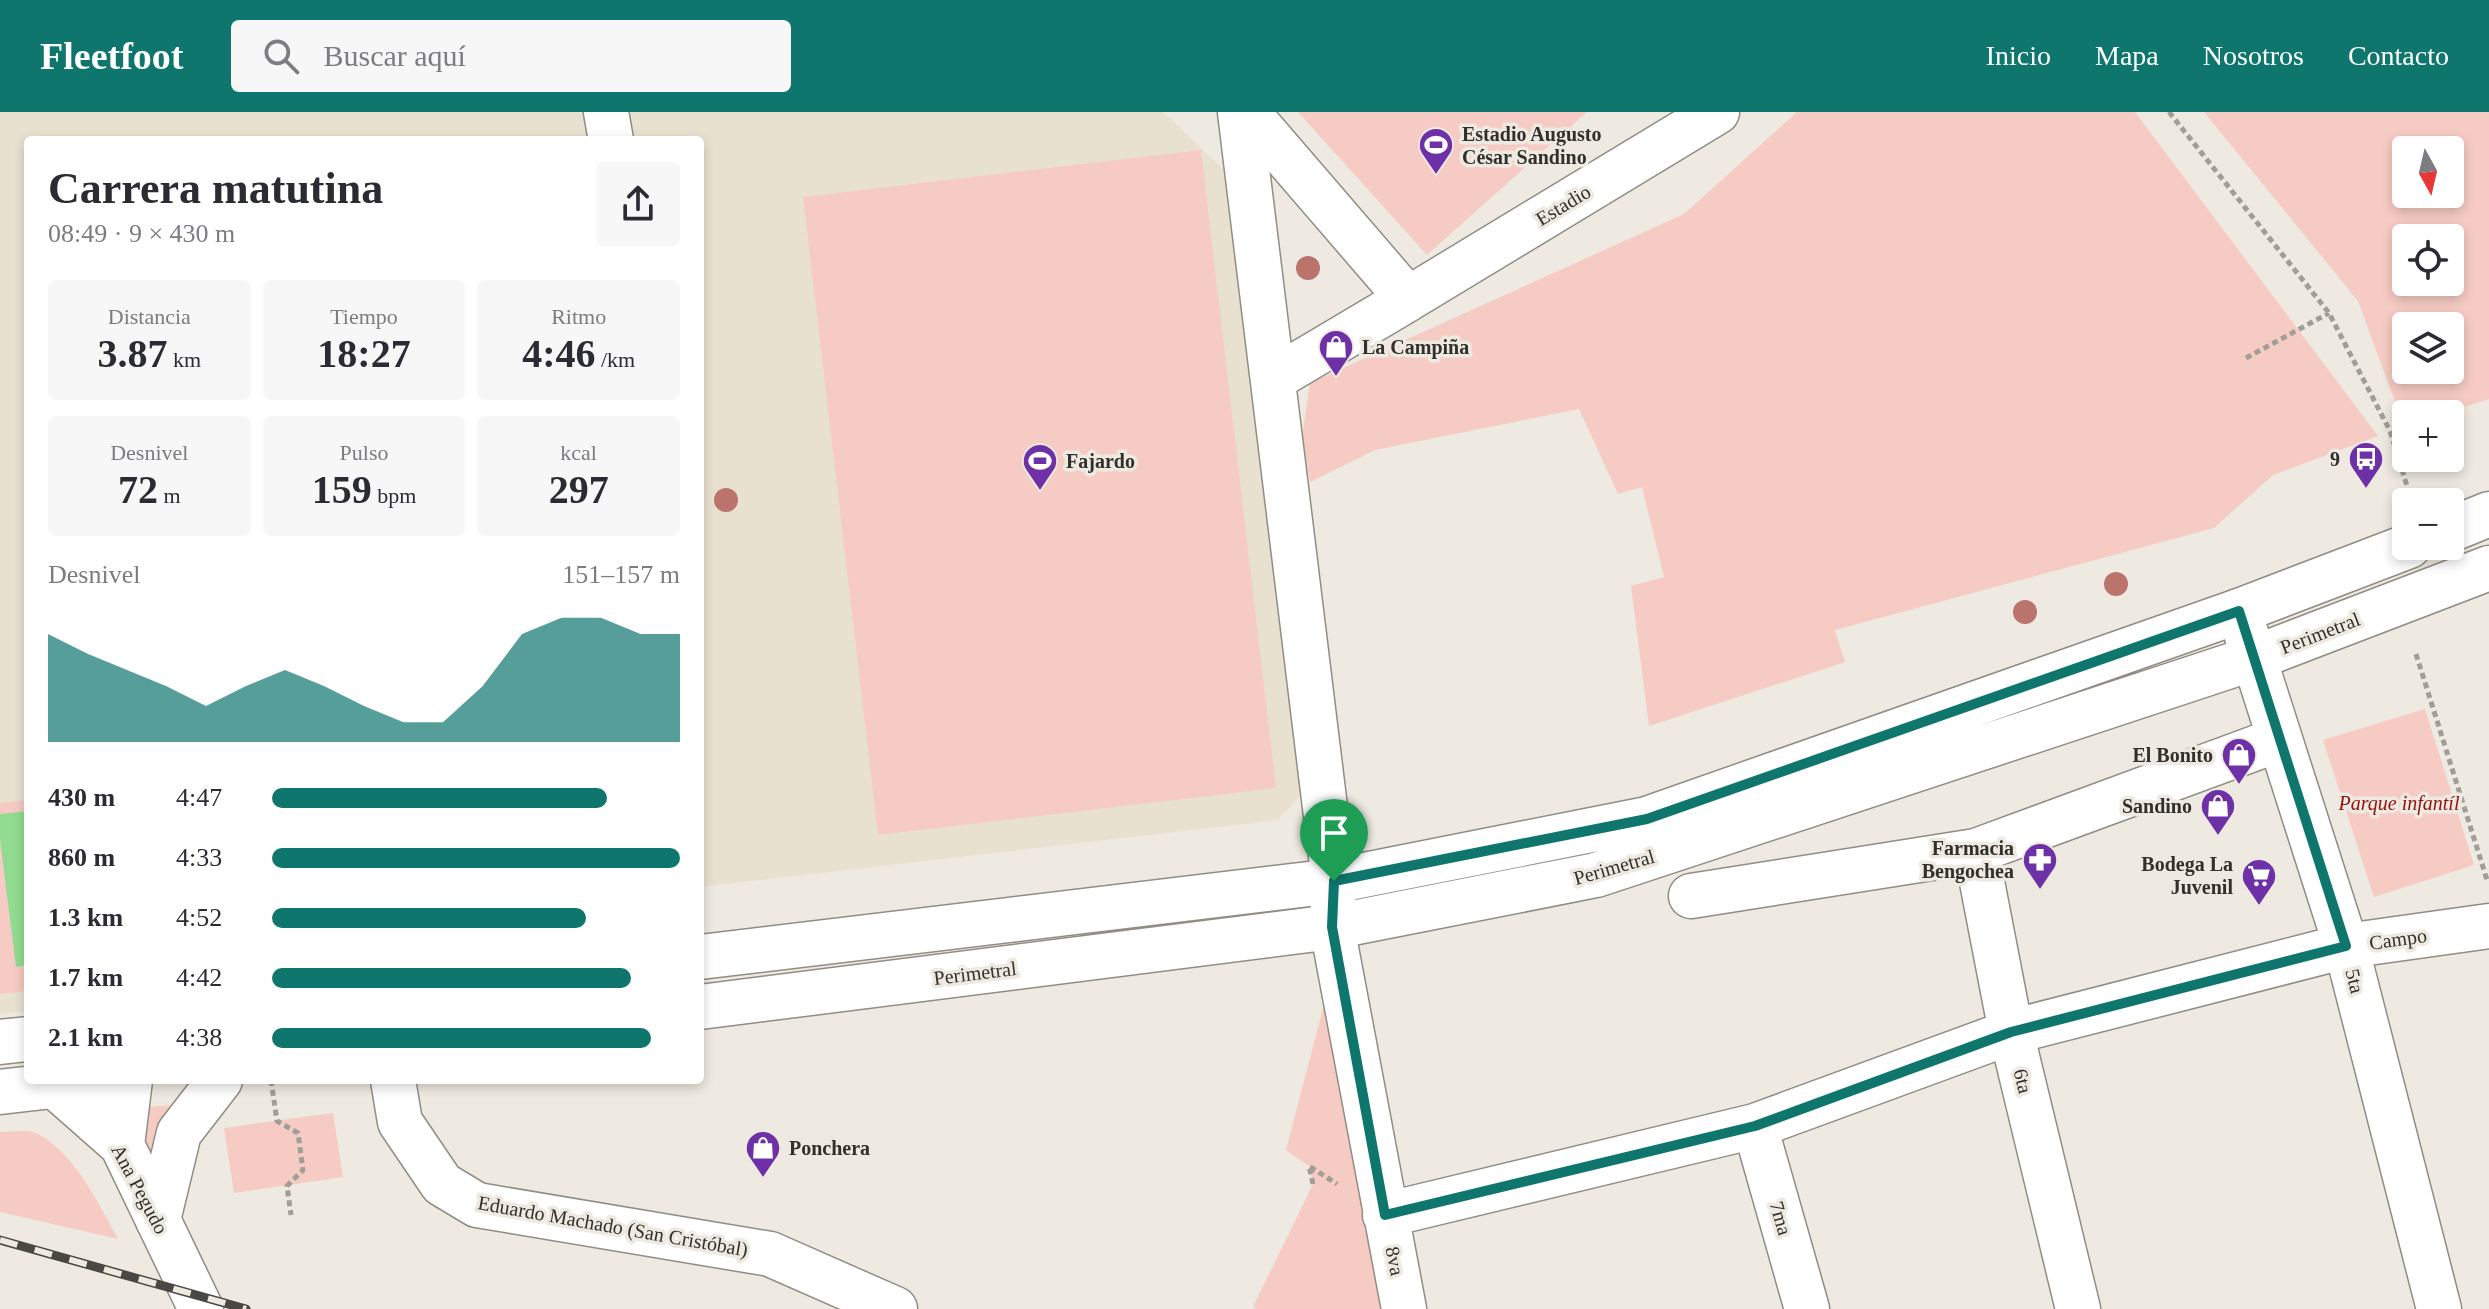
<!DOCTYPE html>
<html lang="es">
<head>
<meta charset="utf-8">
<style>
  body { margin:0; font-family:Georgia,serif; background:#f7f7f7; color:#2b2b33; height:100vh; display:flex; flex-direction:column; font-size:30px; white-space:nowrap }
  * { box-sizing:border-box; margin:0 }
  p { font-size:26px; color:#7c7c81 }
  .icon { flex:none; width:44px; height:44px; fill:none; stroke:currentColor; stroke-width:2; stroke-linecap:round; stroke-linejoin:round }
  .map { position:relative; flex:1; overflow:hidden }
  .drawer { position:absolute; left:24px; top:24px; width:680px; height:948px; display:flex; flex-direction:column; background:#fff; border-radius:8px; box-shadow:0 4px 12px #0003 }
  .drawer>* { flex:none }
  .needle { width:52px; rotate:172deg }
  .tools { position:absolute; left:2392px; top:24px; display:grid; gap:16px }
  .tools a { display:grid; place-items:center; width:72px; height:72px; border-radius:8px; background:#fff; box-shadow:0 4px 12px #0003; font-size:40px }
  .pin { position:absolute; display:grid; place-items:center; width:68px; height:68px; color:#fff; margin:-82px -34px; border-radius:50% 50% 50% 0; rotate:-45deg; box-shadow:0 0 8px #0007 }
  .pin .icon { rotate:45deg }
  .round { display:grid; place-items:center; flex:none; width:84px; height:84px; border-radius:8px; background:#f7f7f7 }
  .overview { display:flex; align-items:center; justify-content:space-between; height:136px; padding:0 24px }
  h1 { font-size:44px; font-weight:700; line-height:60px }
  .metrics { display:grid; grid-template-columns:repeat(3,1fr); gap:12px; height:136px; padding:8px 24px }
  .metrics div { display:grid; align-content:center; border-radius:8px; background:#f7f7f7; text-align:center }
  .metrics b { font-size:40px; font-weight:700 }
  .metrics small { font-size:22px; font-weight:400 }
  .metrics p { font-size:22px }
  .chart { height:224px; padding:16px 24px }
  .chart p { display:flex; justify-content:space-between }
  .chart svg { width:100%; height:144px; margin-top:8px; fill:#0f766e; opacity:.7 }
  ul { padding:0 24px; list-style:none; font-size:26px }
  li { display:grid; grid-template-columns:128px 96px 1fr; align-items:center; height:60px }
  li i { height:20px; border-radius:10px; background:#0f766e }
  header { display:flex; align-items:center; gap:48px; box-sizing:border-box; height:112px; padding:0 40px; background:#0f766e; color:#fff }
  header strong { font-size:38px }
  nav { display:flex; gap:44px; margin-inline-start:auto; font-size:28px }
  .search { width:560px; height:72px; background:#f7f7f7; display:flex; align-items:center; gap:20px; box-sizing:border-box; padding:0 28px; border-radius:8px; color:#7c7c81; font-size:30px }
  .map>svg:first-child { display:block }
  .built { fill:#e9e1d0 }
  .green { fill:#f6cbc3; fill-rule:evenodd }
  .water { fill:#91dc90 }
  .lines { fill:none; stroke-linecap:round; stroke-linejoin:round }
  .minor-casing { stroke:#918d84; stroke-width:47 }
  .major-casing { stroke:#918d84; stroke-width:47 }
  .path { stroke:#a19e97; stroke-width:5; stroke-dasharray:6 4; stroke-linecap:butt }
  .minor { stroke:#fff; stroke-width:44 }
  .major { stroke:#fff; stroke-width:44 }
  .rail-casing { stroke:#4a4844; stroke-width:9 }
  .rail { stroke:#eeeae1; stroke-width:6; stroke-dasharray:18; stroke-linecap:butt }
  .tree { fill:#ba746c }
  .route-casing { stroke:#fff; stroke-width:16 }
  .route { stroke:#0f766e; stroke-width:10 }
  .labels { text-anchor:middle; stroke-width:7; stroke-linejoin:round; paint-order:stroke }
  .poi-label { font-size:20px; font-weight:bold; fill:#32302c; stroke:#eeeae1; text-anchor:end }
  .street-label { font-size:20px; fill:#32302c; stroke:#eeeae1 }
  .park-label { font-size:20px; font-style:italic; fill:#8f130c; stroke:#eeeae1 }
</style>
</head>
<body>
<header>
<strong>Fleetfoot</strong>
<div class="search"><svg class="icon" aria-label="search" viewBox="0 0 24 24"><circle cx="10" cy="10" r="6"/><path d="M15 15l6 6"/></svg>Buscar aquí</div>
<nav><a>Inicio</a><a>Mapa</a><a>Nosotros</a><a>Contacto</a></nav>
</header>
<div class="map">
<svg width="2489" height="1197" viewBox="0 0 2489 1197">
  <rect width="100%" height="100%" fill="#eeeae1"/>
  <path class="built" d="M 0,0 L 1163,0 L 1237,70 L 1310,674 L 1278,708 L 700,775 L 700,28 L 28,28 L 28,899 L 0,902 Z"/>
  <path class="green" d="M 1298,0 L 1587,0 L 1427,143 Z
    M 1797,0 L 2135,0 L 2378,324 L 2273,363 L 2214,416 L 1835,518 L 1845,550 L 1649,614 L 1631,474 L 1664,465 L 1642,375 L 1618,382 L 1579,297 L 1375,338 L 1310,370 L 1302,325 L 1310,271 L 1684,102 Z
    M 2204,0 L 2489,0 L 2489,287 L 2443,302 L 2406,302 L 2404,314 L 2358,189 ZM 2406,38 L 2450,38 L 2450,82 L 2406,82 ZM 2406,126 L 2450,126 L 2450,170 L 2406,170 ZM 2406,214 L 2450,214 L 2450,258 L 2406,258 Z
    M 1201,38 L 1276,676 L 878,723 L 803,85 Z
    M 2425,597 L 2474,753 L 2374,785 L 2323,628 Z
    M 28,688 L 28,879 L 0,882 L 0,691 Z
    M 1326,885 L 1387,1197 L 1257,1197 L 1253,1195 L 1313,1072 L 1309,1054 L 1286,1038 Z
    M 174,993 C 158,1012 152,1028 148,1053 L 136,996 Z
    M 333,1001 L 343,1065 L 234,1081 L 224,1016 Z
    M 0,1020 C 11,1020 29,1017 38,1022 C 75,1042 99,1092 118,1127 L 0,1100 Z"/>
  <path class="water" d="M 28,699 L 28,853 L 16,855 L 0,727 L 0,702 Z"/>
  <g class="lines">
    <defs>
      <path id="minor" d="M 606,0 L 611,28
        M 1240,0 L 1334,769 L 1332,815 L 1404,1197
        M 1247,0 L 1408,187 L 1717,0
        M 1273,267 L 1408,187
        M 2239,499 L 2346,834 L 2439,1197
        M 1976,739 L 2011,920 L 2078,1197
        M 1691,784 L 1976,739 L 2280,627
        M 393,968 L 400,1010 L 442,1072 L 477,1093 L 770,1142 L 895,1197
        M 55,974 L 122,1033 L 201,1197
        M 1755,1014 L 1807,1197
        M 122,1033 L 130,968
        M 1385,1103 L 1755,1014 L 2011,920 L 2346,834 L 2489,814"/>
      <path id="major" d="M 2450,418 L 2489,402
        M 700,845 L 1334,769 L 1647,707 L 2239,499 L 2409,434
        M 700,895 L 1332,815 L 1596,763 L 2254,546 L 2489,456
        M 0,930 L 28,927
        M 0,980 L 105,968
        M 158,1108 L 179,1021 L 220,968"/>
    </defs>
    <use href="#minor" class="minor-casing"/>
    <use href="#major" class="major-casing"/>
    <path class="path" d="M 2169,0 L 2329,201 L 2390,319 L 2412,390
      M 2246,246 L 2329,201
      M 2416,542 L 2488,771
      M 271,968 L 277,1009 L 298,1021 L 303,1058 L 287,1074 L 291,1103
      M 1313,1072 L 1309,1054 L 1337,1072"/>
    <use href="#minor" class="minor"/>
    <use href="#major" class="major"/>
    <defs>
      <path id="rail" d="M 0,1128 L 246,1197"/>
    </defs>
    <use href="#rail" class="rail-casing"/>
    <use href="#rail" class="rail"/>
  </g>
  <g class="tree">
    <circle cx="1308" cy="156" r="12"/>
    <circle cx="726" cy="388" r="12"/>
    <circle cx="2116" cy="472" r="12"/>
    <circle cx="2025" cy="500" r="12"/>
  </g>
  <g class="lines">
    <defs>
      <path id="route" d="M 2239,499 L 2346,834 L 2011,920 L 1755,1014 L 1385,1103 L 1332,815 L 1334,769 L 1647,707 Z"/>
    </defs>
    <use href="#route" class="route-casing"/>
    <use href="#route" class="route"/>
  </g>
  <defs>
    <symbol id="stadium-pin" viewBox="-11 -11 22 30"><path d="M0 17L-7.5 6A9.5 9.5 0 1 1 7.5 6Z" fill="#6d30a6" stroke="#eeeae1"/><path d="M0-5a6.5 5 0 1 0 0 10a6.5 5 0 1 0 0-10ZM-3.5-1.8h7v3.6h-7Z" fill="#fff"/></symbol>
    <symbol id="shop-pin" viewBox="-11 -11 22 30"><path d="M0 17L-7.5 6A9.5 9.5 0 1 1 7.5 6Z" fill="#6d30a6" stroke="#eeeae1"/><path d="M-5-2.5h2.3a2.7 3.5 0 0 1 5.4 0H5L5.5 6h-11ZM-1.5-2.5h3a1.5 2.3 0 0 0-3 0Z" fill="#fff"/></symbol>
    <symbol id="bus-pin" viewBox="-11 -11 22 30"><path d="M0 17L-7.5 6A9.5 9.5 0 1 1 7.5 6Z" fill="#6d30a6" stroke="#eeeae1"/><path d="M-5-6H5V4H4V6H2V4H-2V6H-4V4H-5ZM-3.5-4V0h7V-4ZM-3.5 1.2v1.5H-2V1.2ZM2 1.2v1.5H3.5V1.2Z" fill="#fff"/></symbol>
    <symbol id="pharmacy-pin" viewBox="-11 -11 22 30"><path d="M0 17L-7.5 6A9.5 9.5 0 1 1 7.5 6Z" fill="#6d30a6" stroke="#eeeae1"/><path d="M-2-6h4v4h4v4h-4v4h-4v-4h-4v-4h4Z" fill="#fff"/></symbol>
    <symbol id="supermarket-pin" viewBox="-11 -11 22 30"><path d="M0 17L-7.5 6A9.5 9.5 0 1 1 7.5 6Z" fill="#6d30a6" stroke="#eeeae1"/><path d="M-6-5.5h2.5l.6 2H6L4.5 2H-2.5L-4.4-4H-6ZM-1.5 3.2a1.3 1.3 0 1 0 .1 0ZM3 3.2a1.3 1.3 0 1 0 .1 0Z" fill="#fff"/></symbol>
  </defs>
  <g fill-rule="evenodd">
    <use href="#stadium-pin" x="1416" y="13" width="40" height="54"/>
    <use href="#shop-pin" x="1316" y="215" width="40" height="54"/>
    <use href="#bus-pin" x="2346" y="327" width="40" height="54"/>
    <use href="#stadium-pin" x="1020" y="329" width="40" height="54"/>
    <use href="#shop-pin" x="2219" y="623" width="40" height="54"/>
    <use href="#shop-pin" x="2198" y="674" width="40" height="54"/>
    <use href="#pharmacy-pin" x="2020" y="728" width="40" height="54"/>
    <use href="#supermarket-pin" x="2239" y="744" width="40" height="54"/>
    <use href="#shop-pin" x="743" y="1016" width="40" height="54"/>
  </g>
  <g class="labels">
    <g class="poi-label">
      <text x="1462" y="29" text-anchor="start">Estadio Augusto<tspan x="1462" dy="23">César Sandino</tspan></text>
      <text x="1362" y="242" text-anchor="start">La Campiña</text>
      <text x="2340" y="354">9</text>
      <text x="1066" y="356" text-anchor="start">Fajardo</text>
      <text x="2213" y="650">El Bonito</text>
      <text x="2192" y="701">Sandino</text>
      <text x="2014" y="743">Farmacia<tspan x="2014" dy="23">Bengochea</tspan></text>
      <text x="2233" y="759">Bodega La<tspan x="2233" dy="23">Juvenil</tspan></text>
      <text x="789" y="1043" text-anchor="start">Ponchera</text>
    </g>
    <g class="street-label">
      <text transform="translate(1563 93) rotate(-31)" y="7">Estadio</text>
      <text transform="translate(2320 521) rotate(-21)" y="7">Perimetral</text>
      <text transform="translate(1614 755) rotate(-16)" y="7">Perimetral</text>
      <text transform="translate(2398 827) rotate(-8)" y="7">Campo</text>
      <text transform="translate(975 861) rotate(-7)" y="7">Perimetral</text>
      <text transform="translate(2355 869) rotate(76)" y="7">5ta</text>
      <text transform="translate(2023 969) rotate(76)" y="7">6ta</text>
      <text transform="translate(140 1077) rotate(62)" y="7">Ana Pegudo</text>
      <text transform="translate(1781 1106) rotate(74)" y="7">7ma</text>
      <text transform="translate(613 1114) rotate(10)" y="7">Eduardo Machado (San Cristóbal)</text>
      <text transform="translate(1395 1149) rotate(78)" y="7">8va</text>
    </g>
    <g class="park-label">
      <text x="2399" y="698">Parque infantíl</text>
    </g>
  </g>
</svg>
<div class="tools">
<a><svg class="needle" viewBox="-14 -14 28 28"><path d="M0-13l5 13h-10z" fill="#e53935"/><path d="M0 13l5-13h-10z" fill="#7c7c81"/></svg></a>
<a><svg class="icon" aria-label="locate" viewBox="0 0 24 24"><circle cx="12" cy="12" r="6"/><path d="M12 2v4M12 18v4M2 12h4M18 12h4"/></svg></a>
<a><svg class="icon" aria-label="layers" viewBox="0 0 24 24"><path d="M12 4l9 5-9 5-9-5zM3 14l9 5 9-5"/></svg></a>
<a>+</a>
<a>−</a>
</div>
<div class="pin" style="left:1334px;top:769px;background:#1e9e55"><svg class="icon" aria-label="arrive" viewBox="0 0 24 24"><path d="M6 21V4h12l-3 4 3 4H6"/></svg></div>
<section class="drawer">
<div class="overview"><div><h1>Carrera matutina</h1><p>08:49 · 9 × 430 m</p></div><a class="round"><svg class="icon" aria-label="share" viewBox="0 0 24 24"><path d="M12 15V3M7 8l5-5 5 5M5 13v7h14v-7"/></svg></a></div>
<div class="metrics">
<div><p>Distancia</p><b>3.87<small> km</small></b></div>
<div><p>Tiempo</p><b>18:27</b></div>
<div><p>Ritmo</p><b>4:46<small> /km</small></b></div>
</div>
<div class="metrics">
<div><p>Desnivel</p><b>72<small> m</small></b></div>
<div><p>Pulso</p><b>159<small> bpm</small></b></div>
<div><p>kcal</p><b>297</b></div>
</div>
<div class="chart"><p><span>Desnivel</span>151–157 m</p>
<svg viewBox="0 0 160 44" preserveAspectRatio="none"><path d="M0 44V11L10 17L20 22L30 27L40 33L50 27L60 22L70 27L80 33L90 38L100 38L110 27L120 11L130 6L140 6L150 11L160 11V44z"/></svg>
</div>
<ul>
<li><b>430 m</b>4:47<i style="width:82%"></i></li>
<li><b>860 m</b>4:33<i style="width:100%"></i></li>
<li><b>1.3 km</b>4:52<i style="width:77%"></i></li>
<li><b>1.7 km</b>4:42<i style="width:88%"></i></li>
<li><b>2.1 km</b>4:38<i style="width:93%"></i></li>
</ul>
</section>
</div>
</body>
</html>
